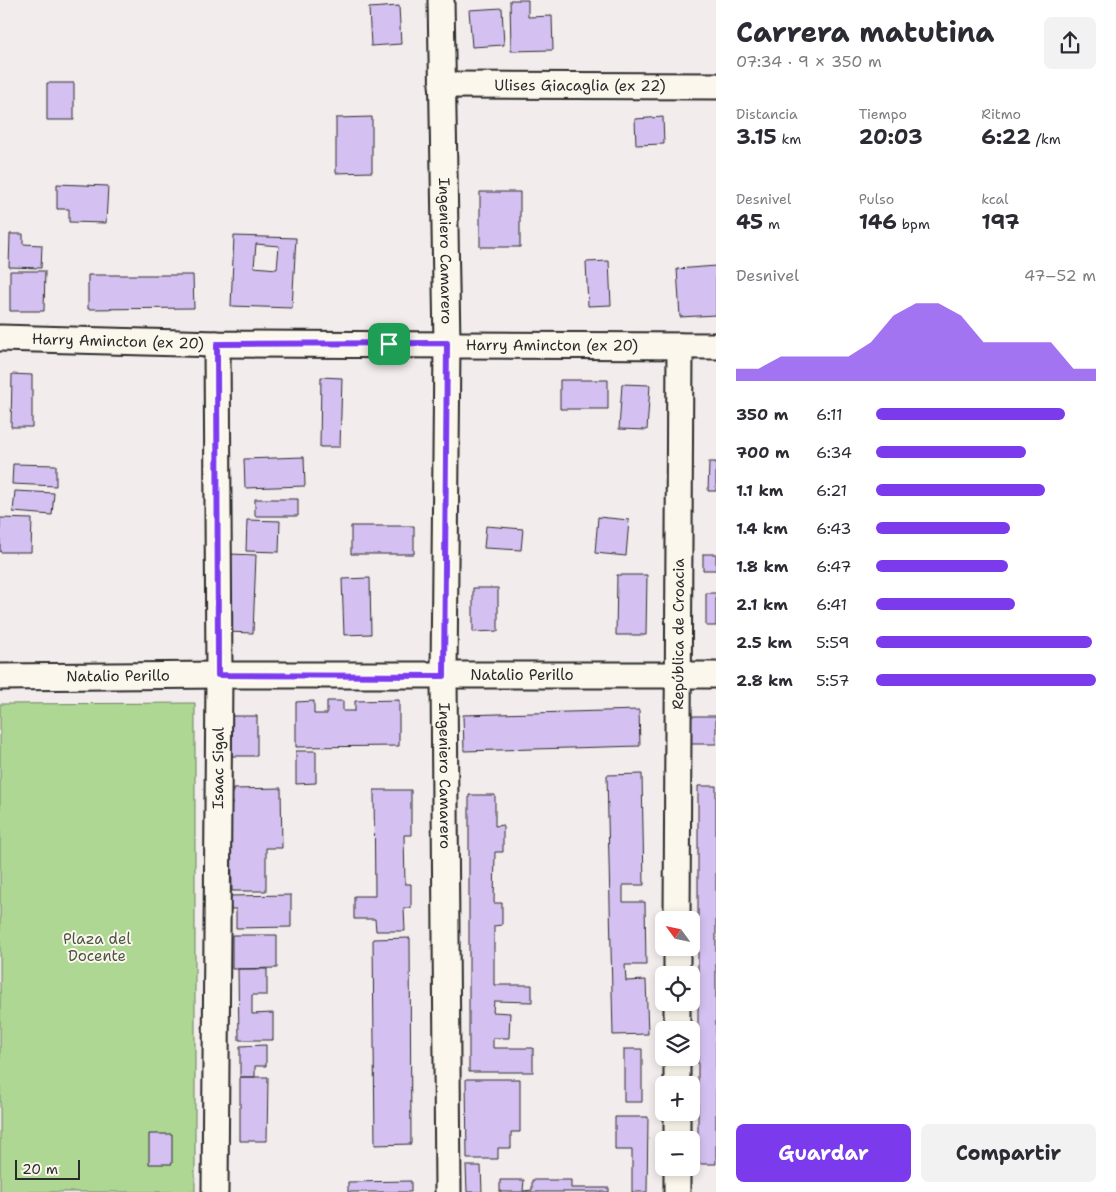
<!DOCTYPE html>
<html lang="es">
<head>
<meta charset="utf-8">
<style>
  body { margin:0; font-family:"Shantell Sans",sans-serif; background:#f2f2f3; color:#2b2b33; height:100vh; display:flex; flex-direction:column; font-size:19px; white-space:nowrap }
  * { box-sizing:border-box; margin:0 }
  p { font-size:16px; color:#7c7c81 }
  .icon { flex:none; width:28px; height:28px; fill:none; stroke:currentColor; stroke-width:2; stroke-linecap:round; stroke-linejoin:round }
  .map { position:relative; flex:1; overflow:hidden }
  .panel { display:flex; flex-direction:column; background:#fff; width:400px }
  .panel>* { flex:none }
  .needle { width:32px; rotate:303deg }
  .tools { position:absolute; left:655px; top:911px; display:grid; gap:10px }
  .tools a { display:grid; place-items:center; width:45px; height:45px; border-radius:8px; background:#fff; box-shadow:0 2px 8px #0003; font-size:25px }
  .scale { position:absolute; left:15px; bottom:12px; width:65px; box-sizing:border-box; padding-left:5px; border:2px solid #2b2b2b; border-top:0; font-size:14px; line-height:18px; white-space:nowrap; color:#2b2b2b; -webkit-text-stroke:4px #fbf7ec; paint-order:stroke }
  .pin { position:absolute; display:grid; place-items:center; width:42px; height:42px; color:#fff; margin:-21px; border-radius:10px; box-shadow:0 2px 8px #0006 }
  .round { display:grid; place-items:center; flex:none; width:52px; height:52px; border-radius:8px; background:#f2f2f3 }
  .head { display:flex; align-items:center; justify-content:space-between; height:85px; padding:0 20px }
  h1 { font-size:28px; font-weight:700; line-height:38px }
  .metrics { display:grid; grid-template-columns:repeat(3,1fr); gap:8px; height:85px; padding:5px 20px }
  .metrics div { display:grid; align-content:center }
  .metrics b { font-size:21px; font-weight:700 }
  .metrics small { font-size:14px; font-weight:400 }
  .metrics p { font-size:14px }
  .chart { height:140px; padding:10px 20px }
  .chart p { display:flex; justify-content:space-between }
  .chart svg { width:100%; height:90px; margin-top:5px; fill:#7c3aed; opacity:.7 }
  .primary-button { display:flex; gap:10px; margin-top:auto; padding:10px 20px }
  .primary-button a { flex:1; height:58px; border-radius:8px; background:#7c3aed; color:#fff; font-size:20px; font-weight:700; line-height:58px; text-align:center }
  .primary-button a+a { background:#f2f2f3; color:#2b2b33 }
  ul { padding:0 20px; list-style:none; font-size:16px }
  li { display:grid; grid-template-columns:80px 60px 1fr; align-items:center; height:38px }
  li i { height:12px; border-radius:6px; background:#7c3aed }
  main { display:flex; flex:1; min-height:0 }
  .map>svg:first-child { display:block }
  .green { fill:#aed794; stroke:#6c8160 }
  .building { fill:#d4c1f1; stroke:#2b2b2b; fill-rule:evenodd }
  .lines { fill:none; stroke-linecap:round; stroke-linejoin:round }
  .minor-casing { stroke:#2b2b2b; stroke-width:29 }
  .minor { stroke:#fbf7ec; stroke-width:25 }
  .route-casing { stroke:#fff; stroke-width:10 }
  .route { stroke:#7c3aed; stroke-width:6 }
  .labels { text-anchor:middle; stroke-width:4; stroke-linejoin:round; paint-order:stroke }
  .street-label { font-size:15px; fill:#2b2b2b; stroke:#fbf7ec }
  .park-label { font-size:15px; fill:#4c5645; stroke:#fbf7ec }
</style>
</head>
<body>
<main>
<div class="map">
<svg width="716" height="1192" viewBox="0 0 716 1192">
  <rect width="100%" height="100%" fill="#f3eced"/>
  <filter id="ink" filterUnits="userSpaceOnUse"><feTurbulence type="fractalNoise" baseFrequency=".02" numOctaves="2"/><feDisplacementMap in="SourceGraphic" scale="10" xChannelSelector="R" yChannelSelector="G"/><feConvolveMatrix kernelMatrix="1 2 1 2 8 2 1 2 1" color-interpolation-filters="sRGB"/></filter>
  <g filter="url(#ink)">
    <path class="green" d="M 195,703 L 195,1192 L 0,1192 L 0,704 Z"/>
    <path class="building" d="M 510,0 L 528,0 L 528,17 L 552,16 L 553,50 L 511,51 Z
      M 399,6 L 401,44 L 371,46 L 369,8 Z
      M 502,8 L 504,45 L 472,47 L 469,10 Z
      M 47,83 L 74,83 L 74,120 L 47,120 Z
      M 372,117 L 372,172 L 336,173 L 336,118 Z
      M 663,117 L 664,144 L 636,145 L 635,119 Z
      M 57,184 L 108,186 L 106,223 L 69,222 L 69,209 L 57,209 Z
      M 480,192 L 520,192 L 520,247 L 480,247 Z
      M 10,234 L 23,234 L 23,244 L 42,245 L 41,268 L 9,267 Z
      M 234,236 L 296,238 L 292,308 L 231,306 ZM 256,244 L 279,246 L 277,269 L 254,267 Z
      M 609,261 L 611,305 L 588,306 L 586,262 Z
      M 716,266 L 716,315 L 680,317 L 677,269 Z
      M 10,271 L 45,271 L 44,311 L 10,311 Z
      M 88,275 L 193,275 L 194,308 L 88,309 Z
      M 12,374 L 32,375 L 32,427 L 11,427 Z
      M 321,377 L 342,378 L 340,447 L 320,447 Z
      M 560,380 L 608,380 L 608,409 L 560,409 Z
      M 622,384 L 650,385 L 647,430 L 619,429 Z
      M 304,457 L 305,486 L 245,488 L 244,459 Z
      M 709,462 L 716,462 L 716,491 L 708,491 Z
      M 13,464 L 56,465 L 56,486 L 12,484 Z
      M 15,491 L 54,493 L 52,515 L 13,512 Z
      M 255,499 L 298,499 L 298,516 L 255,516 Z
      M 598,517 L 629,520 L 626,556 L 595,553 Z
      M 0,518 L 32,519 L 31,552 L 0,552 Z
      M 247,520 L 280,521 L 279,552 L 246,551 Z
      M 351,526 L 414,526 L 414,554 L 351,554 Z
      M 486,526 L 523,529 L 521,550 L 484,548 Z
      M 229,554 L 256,555 L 253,633 L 226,632 Z
      M 703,554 L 716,554 L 716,570 L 703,570 Z
      M 617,575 L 647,575 L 646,635 L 616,635 Z
      M 370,578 L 371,634 L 344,635 L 342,579 Z
      M 473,588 L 498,588 L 498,631 L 473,632 Z
      M 706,593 L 716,593 L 716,626 L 706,626 Z
      M 399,700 L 399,746 L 296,747 L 296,702 L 314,701 L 314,714 L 327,714 L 327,701 L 343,701 L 343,711 L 355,711 L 355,701 Z
      M 639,710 L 640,746 L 464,751 L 463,715 Z
      M 225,716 L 257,716 L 257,756 L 225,756 Z
      M 690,716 L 716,716 L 716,744 L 690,744 Z
      M 296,751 L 316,751 L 316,783 L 296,784 Z
      M 642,774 L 644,885 L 623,885 L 623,902 L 645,902 L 646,965 L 625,965 L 626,981 L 646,980 L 648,1034 L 613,1035 L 607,775 Z
      M 698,786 L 716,786 L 716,1164 L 698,1164 Z
      M 281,788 L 282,848 L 266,848 L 266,891 L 232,891 L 231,822 L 226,823 L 226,804 L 233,804 L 233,789 Z
      M 374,790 L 411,790 L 411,835 L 404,835 L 405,884 L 411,884 L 411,908 L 404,908 L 405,931 L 376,931 L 375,919 L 354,919 L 354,896 L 375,896 Z
      M 469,795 L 495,795 L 495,826 L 503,825 L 503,852 L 495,852 L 494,903 L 502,903 L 502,925 L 494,926 L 494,985 L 532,985 L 532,1002 L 494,1001 L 493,1012 L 510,1013 L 509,1038 L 493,1038 L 493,1048 L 533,1048 L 533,1072 L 469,1072 Z
      M 291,895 L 291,927 L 236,928 L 236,909 L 228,909 L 228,896 Z
      M 232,935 L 277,935 L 277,968 L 232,969 Z
      M 410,938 L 411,1144 L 375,1145 L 373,939 Z
      M 238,969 L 267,969 L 267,995 L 252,995 L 252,1014 L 273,1013 L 273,1040 L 239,1040 Z
      M 266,1045 L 266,1066 L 255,1066 L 255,1077 L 240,1077 L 240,1046 Z
      M 624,1049 L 642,1049 L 642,1102 L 624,1102 Z
      M 240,1077 L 268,1077 L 267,1141 L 240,1141 Z
      M 466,1079 L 520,1079 L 520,1132 L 511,1132 L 511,1148 L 498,1148 L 498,1159 L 467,1159 Z
      M 615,1117 L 648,1117 L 647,1192 L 632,1192 L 632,1150 L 615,1150 Z
      M 149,1134 L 172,1134 L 172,1164 L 149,1164 Z
      M 466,1166 L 481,1166 L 482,1192 L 467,1192 Z
      M 500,1180 L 524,1180 L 523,1191 L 532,1190 L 532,1180 L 571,1180 L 571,1188 L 609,1188 L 609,1192 L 500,1192 Z
      M 411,1181 L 411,1192 L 348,1192 L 348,1182 Z"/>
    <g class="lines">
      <defs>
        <g id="minor">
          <path id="s1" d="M 441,0 L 447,343 L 444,676 L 448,1192"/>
          <path id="s2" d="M 442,85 L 716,86"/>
          <path id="s3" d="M 0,338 L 217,344 L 716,346"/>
          <path id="s4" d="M 0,677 L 219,675 L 716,675"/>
          <path id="s5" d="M 677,920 L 680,346"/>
          <path d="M 677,948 L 677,975"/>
          <path d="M 677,1002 L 677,1030"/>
          <path d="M 677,1058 L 677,1085"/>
          <path d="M 677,1112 L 677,1140"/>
          <path d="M 677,1168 L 677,1192"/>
          <path id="s6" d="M 215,1192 L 219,675 L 217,344"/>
        </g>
      </defs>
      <use href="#minor" class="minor-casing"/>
      <use href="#minor" class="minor"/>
    </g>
  </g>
  <g class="lines" filter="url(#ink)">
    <defs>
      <path id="route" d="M 447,343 L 444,676 L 218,675 L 217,344 Z"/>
    </defs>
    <use href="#route" class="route-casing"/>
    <use href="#route" class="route"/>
  </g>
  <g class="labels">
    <g class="street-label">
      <text dy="5" stroke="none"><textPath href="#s2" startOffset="138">Ulises Giacaglia (ex 22)</textPath></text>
      <text dy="5" stroke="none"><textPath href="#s1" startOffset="251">Ingeniero Camarero</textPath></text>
      <text dy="5" stroke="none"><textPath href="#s3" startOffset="118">Harry Amincton (ex 20)</textPath></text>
      <text dy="5" stroke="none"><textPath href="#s3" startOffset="552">Harry Amincton (ex 20)</textPath></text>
      <text dy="5" stroke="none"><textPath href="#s5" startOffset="286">República de Croacia</textPath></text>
      <text dy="5" stroke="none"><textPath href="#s4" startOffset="118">Natalio Perillo</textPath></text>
      <text dy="5" stroke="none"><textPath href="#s4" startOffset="522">Natalio Perillo</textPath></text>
      <text dy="5" stroke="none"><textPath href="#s6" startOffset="424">Isaac Sigal</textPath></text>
      <text dy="5" stroke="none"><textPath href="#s1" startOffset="776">Ingeniero Camarero</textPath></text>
    </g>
    <g class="park-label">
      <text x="97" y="944">Plaza del<tspan x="97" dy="17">Docente</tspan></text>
    </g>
  </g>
</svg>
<div class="tools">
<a><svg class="needle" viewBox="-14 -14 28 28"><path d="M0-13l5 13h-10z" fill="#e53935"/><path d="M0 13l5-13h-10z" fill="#7c7c81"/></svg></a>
<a><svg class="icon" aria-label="locate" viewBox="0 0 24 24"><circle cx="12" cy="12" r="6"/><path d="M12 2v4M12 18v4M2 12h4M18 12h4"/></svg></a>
<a><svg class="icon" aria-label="layers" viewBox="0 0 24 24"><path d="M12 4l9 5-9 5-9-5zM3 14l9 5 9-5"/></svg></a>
<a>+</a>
<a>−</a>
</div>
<div class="scale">20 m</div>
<div class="pin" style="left:389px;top:344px;background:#1e9e55"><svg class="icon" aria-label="arrive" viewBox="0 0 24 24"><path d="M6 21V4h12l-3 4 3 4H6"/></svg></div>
</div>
<section class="panel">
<div class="head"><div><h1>Carrera matutina</h1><p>07:34 · 9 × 350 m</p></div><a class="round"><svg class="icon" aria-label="share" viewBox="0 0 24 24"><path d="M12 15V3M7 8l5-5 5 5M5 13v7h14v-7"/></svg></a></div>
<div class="metrics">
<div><p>Distancia</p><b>3.15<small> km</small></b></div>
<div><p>Tiempo</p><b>20:03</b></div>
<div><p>Ritmo</p><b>6:22<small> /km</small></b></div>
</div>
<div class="metrics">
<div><p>Desnivel</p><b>45<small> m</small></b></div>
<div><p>Pulso</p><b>146<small> bpm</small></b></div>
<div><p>kcal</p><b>197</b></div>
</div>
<div class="chart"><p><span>Desnivel</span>47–52 m</p>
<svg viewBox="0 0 160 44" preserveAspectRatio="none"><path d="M0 44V38L10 38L20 32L30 32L40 32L50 32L60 25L70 12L80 6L90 6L100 12L110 25L120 25L130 25L140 25L150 38L160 38V44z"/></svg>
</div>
<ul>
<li><b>350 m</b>6:11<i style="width:86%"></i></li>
<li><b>700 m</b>6:34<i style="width:68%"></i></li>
<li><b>1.1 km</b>6:21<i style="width:77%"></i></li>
<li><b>1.4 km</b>6:43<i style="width:61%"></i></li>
<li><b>1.8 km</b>6:47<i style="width:60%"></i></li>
<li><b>2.1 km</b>6:41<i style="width:63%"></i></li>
<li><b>2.5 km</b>5:59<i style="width:98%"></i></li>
<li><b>2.8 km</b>5:57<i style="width:100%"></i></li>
</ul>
<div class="primary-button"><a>Guardar</a><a>Compartir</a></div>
</section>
</main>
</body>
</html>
